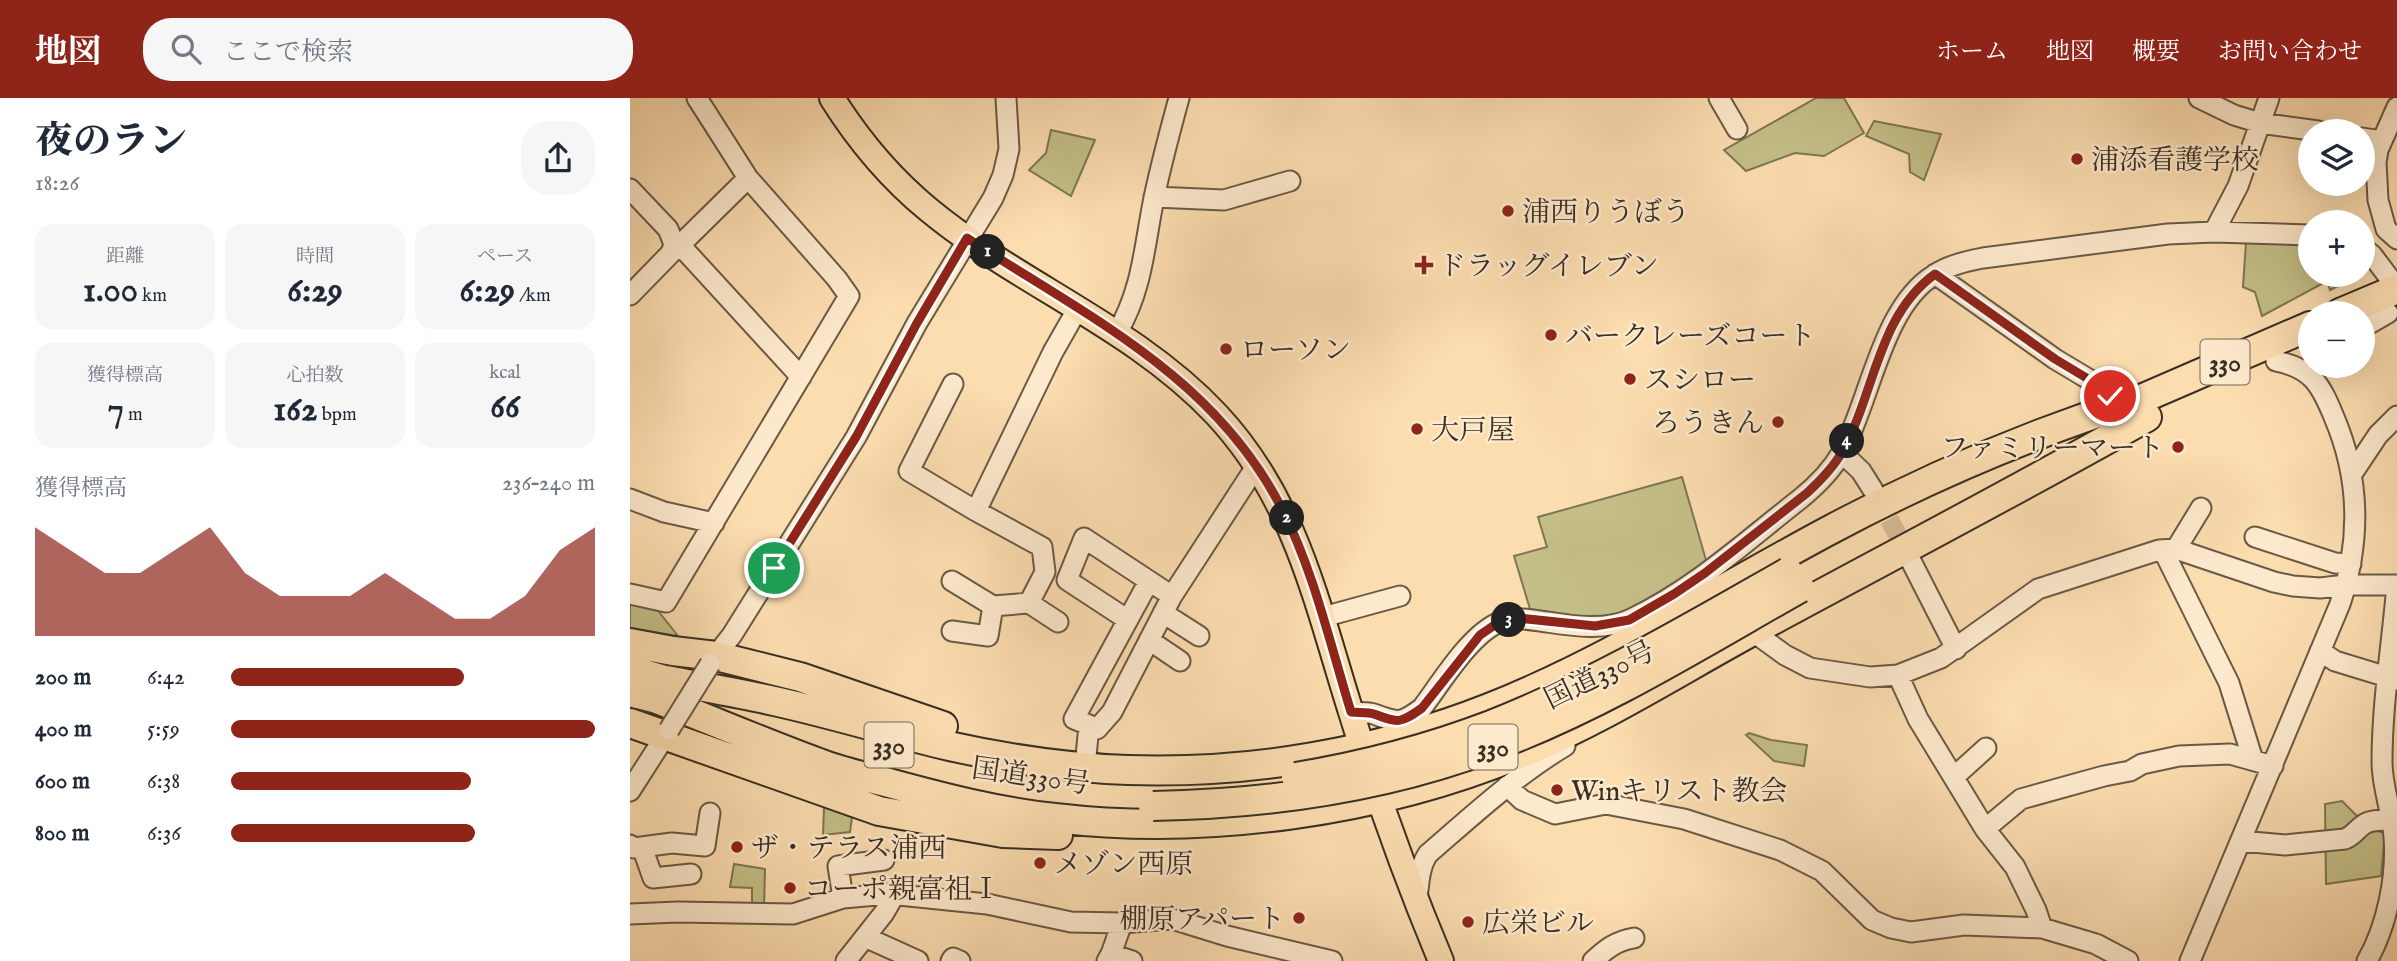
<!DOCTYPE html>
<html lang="ja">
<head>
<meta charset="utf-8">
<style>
  body { margin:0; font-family:"IM FELL English","Noto Serif JP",serif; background:#f6f6f7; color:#1f2937; height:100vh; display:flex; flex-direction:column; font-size:26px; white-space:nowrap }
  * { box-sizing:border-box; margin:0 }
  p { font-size:23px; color:#747a83 }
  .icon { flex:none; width:38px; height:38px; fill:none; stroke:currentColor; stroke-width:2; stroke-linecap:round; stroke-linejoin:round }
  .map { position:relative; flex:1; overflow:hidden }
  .details { display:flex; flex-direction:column; background:#fff; width:630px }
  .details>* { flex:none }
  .controls { position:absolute; left:1668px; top:21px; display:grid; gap:14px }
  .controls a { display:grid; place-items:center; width:77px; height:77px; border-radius:50%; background:#fff; box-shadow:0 7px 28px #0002; font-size:35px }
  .pin { position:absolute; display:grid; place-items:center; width:60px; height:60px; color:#fff; margin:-30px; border:4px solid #fff; border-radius:50%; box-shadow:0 2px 7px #0007 }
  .km { position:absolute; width:35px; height:35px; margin:-18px; border-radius:50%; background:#222; color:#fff; font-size:19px; line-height:35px; text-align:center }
  .round { display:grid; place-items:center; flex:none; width:74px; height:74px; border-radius:28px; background:#f6f6f7 }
  .overview { display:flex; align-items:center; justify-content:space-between; height:119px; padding:0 35px }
  h1 { font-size:38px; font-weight:800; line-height:52px }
  .metrics { display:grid; grid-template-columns:repeat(3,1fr); gap:10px; height:119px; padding:7px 35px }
  .metrics div { display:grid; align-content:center; border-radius:18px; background:#f6f6f7; text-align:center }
  .metrics b { font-size:35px; font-weight:800 }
  .metrics small { font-size:19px; font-weight:400 }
  .metrics p { font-size:19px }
  .chart { height:196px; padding:14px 35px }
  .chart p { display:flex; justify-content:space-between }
  .chart svg { width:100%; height:126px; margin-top:7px; fill:#8f2418; opacity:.7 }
  ul { padding:0 35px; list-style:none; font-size:23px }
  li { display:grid; grid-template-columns:112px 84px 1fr; align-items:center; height:52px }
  li i { height:18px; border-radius:9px; background:#8f2418 }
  header { display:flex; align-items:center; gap:42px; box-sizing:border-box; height:98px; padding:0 35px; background:#8f2418; color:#fff }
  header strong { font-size:33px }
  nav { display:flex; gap:38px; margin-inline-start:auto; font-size:24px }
  .search { width:490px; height:63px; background:#f6f6f7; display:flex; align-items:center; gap:18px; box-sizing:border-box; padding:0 24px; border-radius:28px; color:#747a83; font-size:26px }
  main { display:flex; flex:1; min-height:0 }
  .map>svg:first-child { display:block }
  .green { fill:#c4bf87; stroke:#7e7655; stroke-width:2 }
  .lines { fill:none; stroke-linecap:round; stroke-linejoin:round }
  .minor-tunnel { stroke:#d5ba94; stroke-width:19; stroke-dasharray:19 10; stroke-linecap:butt }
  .minor-casing { stroke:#695a46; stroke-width:23 }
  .major-casing { stroke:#382e23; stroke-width:28 }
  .highway-casing { stroke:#382e23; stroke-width:32 }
  .minor { stroke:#fde9cc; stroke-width:19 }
  .major { stroke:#fcddb0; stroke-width:24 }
  .highway { stroke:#fcddb0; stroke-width:28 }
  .minor-bridge-casing { stroke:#695a46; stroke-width:23; stroke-linecap:butt }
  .highway-bridge-casing { stroke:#382e23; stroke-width:32; stroke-linecap:butt }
  .minor-bridge { stroke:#fde9cc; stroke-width:19 }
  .highway-bridge { stroke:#fcddb0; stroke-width:28 }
  .route-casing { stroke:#fff; stroke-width:14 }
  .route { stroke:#8f2418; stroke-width:9 }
  .poi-dot { fill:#8f2418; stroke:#fde9cc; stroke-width:2.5 }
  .labels { text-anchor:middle; stroke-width:5; stroke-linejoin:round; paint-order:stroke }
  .shield { fill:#fde9cc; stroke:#736656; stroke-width:2 }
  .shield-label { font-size:26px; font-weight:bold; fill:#382e23 }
  .poi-label { font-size:28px; fill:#382e23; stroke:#fde9cc; text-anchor:start }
  .street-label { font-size:28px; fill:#382e23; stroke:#fde9cc }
</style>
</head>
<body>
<header>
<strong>地図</strong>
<div class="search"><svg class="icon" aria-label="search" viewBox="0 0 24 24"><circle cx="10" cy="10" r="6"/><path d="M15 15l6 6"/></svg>ここで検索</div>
<nav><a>ホーム</a><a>地図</a><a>概要</a><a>お問い合わせ</a></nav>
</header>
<main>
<section class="details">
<div class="overview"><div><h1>夜のラン</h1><p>18:26</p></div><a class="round"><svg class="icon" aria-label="share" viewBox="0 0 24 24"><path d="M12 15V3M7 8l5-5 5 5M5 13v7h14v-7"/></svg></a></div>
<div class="metrics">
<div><p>距離</p><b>1.00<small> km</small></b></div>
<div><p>時間</p><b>6:29</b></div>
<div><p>ペース</p><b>6:29<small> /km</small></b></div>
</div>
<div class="metrics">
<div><p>獲得標高</p><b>7<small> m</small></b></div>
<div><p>心拍数</p><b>162<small> bpm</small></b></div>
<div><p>kcal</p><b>66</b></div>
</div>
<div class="chart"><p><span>獲得標高</span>236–240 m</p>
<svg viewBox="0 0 160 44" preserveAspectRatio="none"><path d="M0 44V6L10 14L20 22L30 22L40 14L50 6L60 22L70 30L80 30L90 30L100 22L110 30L120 38L130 38L140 30L150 14L160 6V44z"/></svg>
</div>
<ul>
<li><b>200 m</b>6:42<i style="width:64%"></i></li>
<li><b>400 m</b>5:59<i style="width:100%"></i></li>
<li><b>600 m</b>6:38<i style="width:66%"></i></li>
<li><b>800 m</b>6:36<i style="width:67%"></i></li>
</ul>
</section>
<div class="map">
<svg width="1767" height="863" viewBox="0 0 1767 863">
  <rect width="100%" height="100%" fill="#fcddb0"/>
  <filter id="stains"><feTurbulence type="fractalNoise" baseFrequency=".00286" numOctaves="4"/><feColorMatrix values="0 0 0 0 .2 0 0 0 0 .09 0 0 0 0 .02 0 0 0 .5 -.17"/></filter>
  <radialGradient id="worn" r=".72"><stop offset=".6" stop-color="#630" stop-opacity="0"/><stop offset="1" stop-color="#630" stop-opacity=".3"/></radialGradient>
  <path class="green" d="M 1186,0 L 1214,0 L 1234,35 L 1194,58 L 1165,55 L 1116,73 L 1094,52 Z
    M 1244,23 L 1311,36 L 1294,82 L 1280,74 L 1279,56 L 1236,38 Z
    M 421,32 L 465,42 L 441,98 L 399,72 L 416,55 Z
    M 1616,144 L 1680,145 L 1680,177 L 1730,177 L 1700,192 L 1697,183 L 1632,218 L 1625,194 L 1613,189 Z
    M 1052,379 L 1076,462 L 1071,469 L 997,514 L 961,520 L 900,511 L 884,458 L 917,449 L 908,419 Z
    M 0,506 L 25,509 L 48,538 L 0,530 Z
    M 1119,635 L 1141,642 L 1177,647 L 1174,668 L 1144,663 L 1116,637 Z
    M 1712,703 L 1740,731 L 1755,735 L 1751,778 L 1696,786 L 1695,706 Z
    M 194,709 L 222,719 L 220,734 L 193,737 Z
    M 104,766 L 135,771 L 134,810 L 122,810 L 122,790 L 100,789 Z"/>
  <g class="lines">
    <path class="minor-tunnel" d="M 1245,396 L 1281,461"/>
    <defs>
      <path id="minor" d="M 1089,0 L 1107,31
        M 1569,0 L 1604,17 L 1630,25 L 1688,33
        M 1767,9 L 1748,52 L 1746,64 L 1748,102 L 1756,131 L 1767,141
        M 1732,40 L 1752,43
        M 118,80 L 50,147 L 171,279
        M 0,91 L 38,131 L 44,146 L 41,155 L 0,197
        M 524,99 L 594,102 L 660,83
        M 1584,134 L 1608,88 L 1639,0
        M 1732,149 L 1742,157 L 1767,190
        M 1305,176 L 1425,261 L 1475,291 L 1486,309
        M 1732,230 L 1758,215
        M 487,235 C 513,190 514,149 524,100 C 531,66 540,33 549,0
        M 323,286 L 279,373 L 346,413
        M 1212,355 L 1231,373 L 1243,392
        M 1722,376 L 1748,337 L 1767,318
        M 0,401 L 34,414 L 84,425
        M 1625,439 L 1705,465 L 1721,466
        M 1546,451 L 1571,410
        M 1533,452 L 1599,585 L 1623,662
        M 1281,463 L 1326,551
        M 322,483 L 363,508
        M 0,496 L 36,504 L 219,198 L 207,181 L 118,80 L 67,0
        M 399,505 L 428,524
        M 533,515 L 569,538
        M 693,519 L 770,498
        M 498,522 L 437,482 L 454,440 L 542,498
        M 322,533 L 358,538 L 363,508 L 399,505 L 415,474 L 412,449 L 346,413 L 423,254 L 448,210
        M 1122,533 L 1155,557 L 1180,570 L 1240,579 L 1268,577 L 1311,560 L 1408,491 L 1529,452 L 1546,451 L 1644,484 L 1663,488 L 1690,490 L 1716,487 L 1767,487
        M 519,542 L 550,563
        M 1690,553 L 1705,563 L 1767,582
        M 80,565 L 102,537 L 226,339 L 287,225 L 363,100 L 373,77 L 379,51 L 376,0
        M 1268,577 L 1288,621 L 1355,731 L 1385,769 L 1406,812 L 1412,830
        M 721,614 C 728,615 737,614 744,616 C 768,625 771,626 792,610 C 811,585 840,536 870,524 C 885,518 901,522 917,524 C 943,528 976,533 1001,521 C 1063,492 1116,443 1170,401 C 1186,388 1202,372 1212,354 C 1240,303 1252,209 1304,177 C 1319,167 1336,163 1353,160 L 1538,136 L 1584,134 L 1680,137
        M 459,627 L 467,631 L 482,614 L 542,498 L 627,367
        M 455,669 L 459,627 L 444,621 L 519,483
        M 1324,679 L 1356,650
        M 877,688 L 892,702 L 925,716 L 976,706 L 1054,721 L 1150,752 L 1192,773 L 1242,822 L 1261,830 L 1281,834 L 1334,827 L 1412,830 L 1466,846 L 1498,863
        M 0,693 L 39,632
        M 1355,731 L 1391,701 L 1474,678 L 1500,673 L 1512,666 L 1549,658 L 1600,656 L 1643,668
        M 1611,743 L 1655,747 L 1715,741 C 1724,737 1726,732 1733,727 C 1741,721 1752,723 1761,722
        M 0,747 L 4,750 L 42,745 L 75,748 L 80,715
        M 12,749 L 23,780 L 61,776
        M 213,800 L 208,768 L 254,762
        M 787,801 C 789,786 789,769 798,756 C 842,718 885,678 935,648
        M 0,816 L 48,814 L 163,816 L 213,800 L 259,796 L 357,806 L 441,824 L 492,825 L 542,821 L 597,838 L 702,863
        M 235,839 L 288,863
        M 481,856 L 502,863
        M 216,863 L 254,815 L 265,796
        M 321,863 L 323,860 L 330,863
        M 477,863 L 481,856 L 492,825
        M 963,863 C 976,851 986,843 1004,840
        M 1560,863 L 1710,506 C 1731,443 1730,380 1704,319 C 1691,287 1682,270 1646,263
        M 1737,863 C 1757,828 1767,779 1764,739 C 1762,714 1752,689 1752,664 C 1752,605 1762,546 1767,487"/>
      <path id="major" d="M 202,0 C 229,43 260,80 299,112 C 390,187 504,229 586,316 C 666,401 687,507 721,614 C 747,698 777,782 811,863"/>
      <path id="highway" d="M 1710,215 L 1767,191
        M 1495,308 L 1680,228
        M 0,545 L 43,553 L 86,558 L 170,579 L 313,628
        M 0,572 L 55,588
        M 36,582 C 72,589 109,595 144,603 C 203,616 261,634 319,648 C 378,661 438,670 498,672 C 621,676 745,655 859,610 C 978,563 1087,492 1200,432 C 1299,379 1403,335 1510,301
        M 0,594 L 43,605
        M 24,600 C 79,621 134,645 189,665 C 212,674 236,679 259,685 C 314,700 368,714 425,720 C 577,738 750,714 892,655 C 979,619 1058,567 1141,523 C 1267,455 1393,389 1517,319
        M 0,625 L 249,713 L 373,735 L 428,737"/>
    </defs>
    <use href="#minor" class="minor-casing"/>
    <use href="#major" class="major-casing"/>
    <use href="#highway" class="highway-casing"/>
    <use href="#minor" class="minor"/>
    <use href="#major" class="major"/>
    <use href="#highway" class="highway"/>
    <defs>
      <path id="minor-bridge" d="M 39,632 L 80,566"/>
      <path id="highway-bridge" d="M 666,679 C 732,668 798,651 861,627 C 965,586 1061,529 1158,474
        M 523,708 C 640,706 755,690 865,648 C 972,608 1071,546 1170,490"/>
    </defs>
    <use href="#minor-bridge" class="minor-bridge-casing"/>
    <use href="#highway-bridge" class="highway-bridge-casing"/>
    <use href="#minor-bridge" class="minor-bridge"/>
    <use href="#highway-bridge" class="highway-bridge"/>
  </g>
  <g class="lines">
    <defs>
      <path id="route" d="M 144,470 L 226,339 L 287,225 L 337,140 C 456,218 583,277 651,409 C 684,473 700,546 721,614 C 728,615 737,614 744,616 C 768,625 770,626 792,610 L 850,537 L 869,524 L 888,520 L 965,528 L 999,522 L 1044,496 L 1075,475 L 1177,395 C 1190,383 1203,370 1212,354 C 1245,296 1247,218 1305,176 L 1425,261 L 1475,291 L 1480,298"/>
    </defs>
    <use href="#route" class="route-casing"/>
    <use href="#route" class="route"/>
  </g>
  <g class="poi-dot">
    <circle cx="1447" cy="61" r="7"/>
    <circle cx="878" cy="113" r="7"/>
    <path d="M790.5 156.5h7v7h7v7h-7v7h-7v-7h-7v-7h7z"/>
    <circle cx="921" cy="237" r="7"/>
    <circle cx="596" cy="251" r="7"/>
    <circle cx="1000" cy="281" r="7"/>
    <circle cx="1148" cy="324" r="7"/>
    <circle cx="787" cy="331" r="7"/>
    <circle cx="1548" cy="349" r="7"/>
    <circle cx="927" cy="692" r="7"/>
    <circle cx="107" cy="749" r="7"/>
    <circle cx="410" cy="765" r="7"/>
    <circle cx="160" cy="790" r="7"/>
    <circle cx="669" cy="820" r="7"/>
    <circle cx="838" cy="824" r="7"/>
  </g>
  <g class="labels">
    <g class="shield">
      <rect x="1570.5" y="241.5" width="49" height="45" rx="5"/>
      <rect x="234.5" y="624.5" width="49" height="45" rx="5"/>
      <rect x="838.5" y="626.5" width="49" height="45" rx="5"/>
    </g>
    <g class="shield-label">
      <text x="1595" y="273">330</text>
      <text x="259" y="656">330</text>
      <text x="863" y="658">330</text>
    </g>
    <g class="poi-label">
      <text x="1461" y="71">浦添看護学校</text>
      <text x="892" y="123">浦西りうぼう</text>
      <text x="808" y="177">ドラッグイレブン</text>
      <text x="935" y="247">バークレーズコート</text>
      <text x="610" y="261">ローソン</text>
      <text x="1014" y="291">スシロー</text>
      <text x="1134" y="334" text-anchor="end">ろうきん</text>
      <text x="801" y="341">大戸屋</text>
      <text x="1534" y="359" text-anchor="end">ファミリーマート</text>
      <text x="941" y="702">Winキリスト教会</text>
      <text x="121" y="759">ザ・テラス浦西</text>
      <text x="424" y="775">メゾン西原</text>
      <text x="174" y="800">コーポ親富祖Ⅰ</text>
      <text x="655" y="830" text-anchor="end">棚原アパート</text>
      <text x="852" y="834">広栄ビル</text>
    </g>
    <g class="street-label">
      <text transform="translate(969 576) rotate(-26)" y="10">国道330号</text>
      <text transform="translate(401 677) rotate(8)" y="10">国道330号</text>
    </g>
  </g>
  <rect width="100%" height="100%" filter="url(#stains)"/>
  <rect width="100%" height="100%" fill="url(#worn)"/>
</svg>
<div class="controls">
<a><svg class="icon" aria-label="layers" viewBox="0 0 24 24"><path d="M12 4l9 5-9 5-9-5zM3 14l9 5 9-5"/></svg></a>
<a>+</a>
<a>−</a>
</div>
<div class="pin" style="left:144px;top:470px;background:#1e9e55"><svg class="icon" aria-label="arrive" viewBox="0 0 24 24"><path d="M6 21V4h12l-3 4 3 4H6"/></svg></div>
<div class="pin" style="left:1480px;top:298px;background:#d93025"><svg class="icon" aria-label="check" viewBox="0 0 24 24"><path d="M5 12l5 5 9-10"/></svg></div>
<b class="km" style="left:358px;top:154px">1</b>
<b class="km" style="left:657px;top:420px">2</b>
<b class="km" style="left:879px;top:522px">3</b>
<b class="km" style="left:1217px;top:343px">4</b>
</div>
</main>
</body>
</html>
